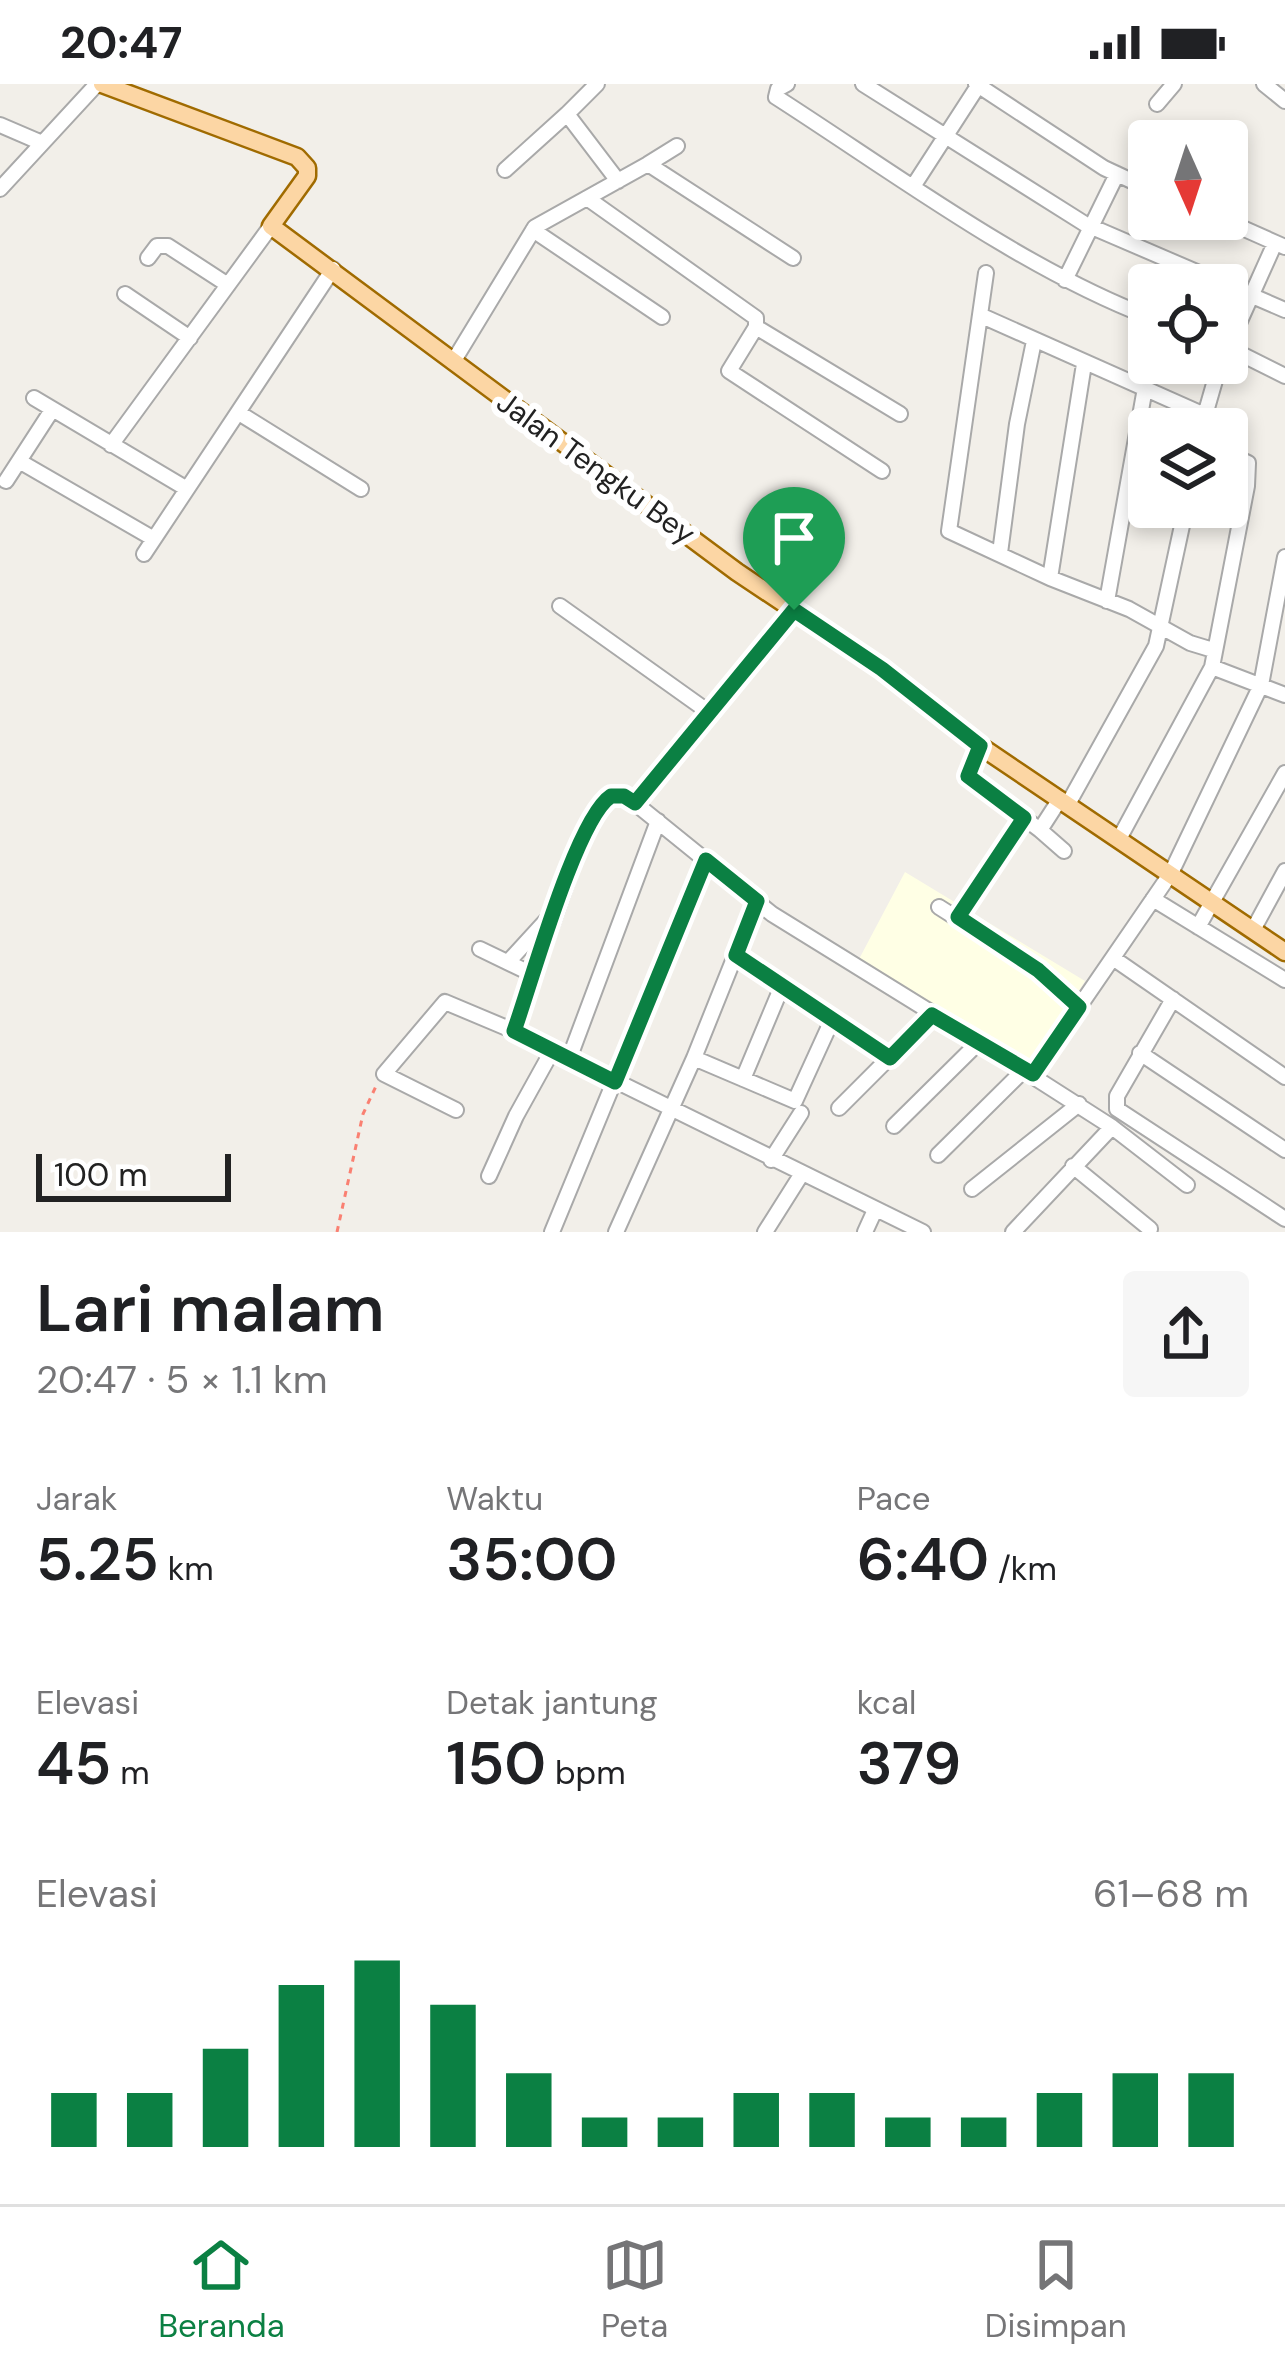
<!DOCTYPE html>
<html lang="id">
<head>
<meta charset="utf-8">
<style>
  body { margin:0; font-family:"DM Sans",sans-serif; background:#f6f6f6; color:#202124; height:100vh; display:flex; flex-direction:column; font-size:45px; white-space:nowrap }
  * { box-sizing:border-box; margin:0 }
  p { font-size:39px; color:#757577 }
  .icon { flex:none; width:66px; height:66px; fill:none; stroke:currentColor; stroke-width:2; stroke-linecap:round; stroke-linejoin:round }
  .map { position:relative; height:1148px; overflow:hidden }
  .sheet { display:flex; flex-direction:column; background:#fff; flex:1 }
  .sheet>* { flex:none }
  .needle { width:78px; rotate:177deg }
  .fabs { position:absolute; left:1128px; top:36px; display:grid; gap:24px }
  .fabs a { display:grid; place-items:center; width:120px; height:120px; border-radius:12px; background:#fff; box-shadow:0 6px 18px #0003; font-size:60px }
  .scale { position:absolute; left:36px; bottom:30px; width:195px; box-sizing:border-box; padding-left:12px; border:6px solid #222; border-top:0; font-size:33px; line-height:42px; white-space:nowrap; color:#222; -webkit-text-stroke:9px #fff; paint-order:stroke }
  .pin { position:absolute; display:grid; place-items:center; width:102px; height:102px; color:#fff; margin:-123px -51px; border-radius:50% 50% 50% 0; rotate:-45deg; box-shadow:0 0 12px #0007 }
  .pin .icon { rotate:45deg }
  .round { display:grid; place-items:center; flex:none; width:126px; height:126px; border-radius:12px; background:#f6f6f6 }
  .summary { display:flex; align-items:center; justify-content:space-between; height:204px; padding:0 36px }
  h1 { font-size:66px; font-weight:600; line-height:90px }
  .stats { display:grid; grid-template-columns:repeat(3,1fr); gap:18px; height:204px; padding:12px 36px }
  .stats div { display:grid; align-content:center }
  .stats b { font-size:60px; font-weight:600 }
  .stats small { font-size:33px; font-weight:400 }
  .stats p { font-size:33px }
  .chart { height:336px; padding:24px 36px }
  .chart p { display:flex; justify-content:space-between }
  .chart svg { width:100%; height:216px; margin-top:12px; stroke:#0b8043; stroke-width:6 }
  .status { display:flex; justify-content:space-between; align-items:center; height:84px; padding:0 60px; background:#fff; direction:ltr }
  .status svg { height:33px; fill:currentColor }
  .tabs { display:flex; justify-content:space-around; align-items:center; height:168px; border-top:3px solid #e0e0e0; background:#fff; font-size:33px; color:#757577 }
  .tabs a { display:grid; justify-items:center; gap:6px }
  .tabs .selected { color:#0b8043 }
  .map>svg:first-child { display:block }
  .education { fill:#ffffe5 }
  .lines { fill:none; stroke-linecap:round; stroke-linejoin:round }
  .minor-casing { stroke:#a9a9a9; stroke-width:18 }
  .major-casing { stroke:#a06b00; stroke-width:21 }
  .path { stroke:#fa8072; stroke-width:3; stroke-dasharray:6 6; stroke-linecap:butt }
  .minor { stroke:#fff; stroke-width:14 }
  .major { stroke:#fcd6a4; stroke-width:16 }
  .route-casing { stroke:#fff; stroke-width:24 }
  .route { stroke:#0b8043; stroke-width:15 }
  .labels { text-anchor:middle; stroke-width:12; stroke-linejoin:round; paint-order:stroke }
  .street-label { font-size:30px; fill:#222; stroke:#fff }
</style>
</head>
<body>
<div class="status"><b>20:47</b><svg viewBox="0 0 49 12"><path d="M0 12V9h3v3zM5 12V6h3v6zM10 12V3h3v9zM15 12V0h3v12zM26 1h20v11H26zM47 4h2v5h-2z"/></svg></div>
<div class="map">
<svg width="1285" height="1148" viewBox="0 0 1285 1148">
  <rect width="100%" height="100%" fill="#f2efe9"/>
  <path class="education" d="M 905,788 L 1085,897 L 1031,981 L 858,877 Z"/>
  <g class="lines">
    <defs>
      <path id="minor" d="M 597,0 L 567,30 L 618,97
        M 787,0 L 778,5 L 776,13 C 893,88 1021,184 1149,233
        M 863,0 L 1085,140 L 1285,226
        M 976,0 L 1104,84 L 1149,105
        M 1264,0 L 1285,17
        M 1157,20 L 1174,0
        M 0,41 L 42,59
        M 648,80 L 677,62
        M 505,86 L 567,30
        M 914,101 L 978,2
        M 0,105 L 97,0
        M 587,114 L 756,234 L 756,243 L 729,287 L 882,387
        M 1222,135 L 1285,163
        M 533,146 L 662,233
        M 148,174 L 157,162 L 168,162 L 228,201
        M 986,189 L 949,447 L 1050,494 L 1129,525 L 1190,559 L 1213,566
        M 1065,196 L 1117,90
        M 125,210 L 190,254
        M 982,232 L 1238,346
        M 756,243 L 900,330
        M 1227,263 L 1285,292
        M 1227,266 L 1275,159
        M 453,278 L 535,143 L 648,80 L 793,174
        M 34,314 L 187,405
        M 239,329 L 361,405
        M 1201,345 L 1220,279
        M 111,361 L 271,142
        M 19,377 L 154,455
        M 6,397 L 52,326
        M 1000,469 L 1017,340 L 1034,257
        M 144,470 L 333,185
        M 1050,494 L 1084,280
        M 1107,517 L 1145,304
        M 560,522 L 710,629
        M 1212,583 L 1285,611
        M 980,662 L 968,692 L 1040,746 L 1060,715
        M 636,720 L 794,526
        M 1068,720 L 1156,562 L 1186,423
        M 1040,746 L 1064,767
        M 1119,755 L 1212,583 L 1247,402 L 1248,379 L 1227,369
        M 1153,815 L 1285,896
        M 939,823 L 1038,886 L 1079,923
        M 958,833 L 1024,734
        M 1198,843 L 1285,689
        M 1253,846 L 1285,787
        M 480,865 L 534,891
        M 736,871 L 889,974
        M 1113,874 L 1285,993
        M 508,878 L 552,830
        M 1173,915 L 1117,1012 L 1117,1025 L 1285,1135
        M 514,947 L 577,769 L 596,727 L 604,716 L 617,711 L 636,720 L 772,830 L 979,958
        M 1140,969 L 1285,1066
        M 694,974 L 795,1017 L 832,936
        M 569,975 L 658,737
        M 1033,990 L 1171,789 L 1261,601 L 1285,473
        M 743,995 L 782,902
        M 839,1024 L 932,931
        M 456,1026 L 384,990 L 445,918 L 514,947 L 923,1148
        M 894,1042 L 979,958 L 1112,1043 L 1187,1101
        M 938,1071 L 1025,985
        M 771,1076 L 801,1029
        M 1073,1082 L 1150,1145
        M 489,1092 L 516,1032 L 552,967
        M 972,1105 L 1079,1020
        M 552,1148 L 706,775
        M 616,1148 L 694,974 L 757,817
        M 765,1148 L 801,1091
        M 865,1148 L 875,1126
        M 1013,1148 L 1112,1043"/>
      <path id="major" d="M 102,0 L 297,73 L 307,84 L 307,92 L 271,142 L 737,488 L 882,585 L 980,662 L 1285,868"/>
    </defs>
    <use href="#minor" class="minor-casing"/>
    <use href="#major" class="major-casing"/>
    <path class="path" d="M 337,1148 L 363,1030 L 377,1000"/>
    <use href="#minor" class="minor"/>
    <use href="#major" class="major"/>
  </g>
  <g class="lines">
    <defs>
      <path id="route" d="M 794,526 L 882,585 L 980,662 L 968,692 L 1024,734 L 958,833 L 1038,886 L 1079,923 L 1033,990 L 932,931 L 890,974 L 736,871 L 757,817 L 706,776 L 615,998 L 514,947 C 531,900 576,735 611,712 L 624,712 L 635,719 Z"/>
    </defs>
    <use href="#route" class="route-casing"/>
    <use href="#route" class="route"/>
  </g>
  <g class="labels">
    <g class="street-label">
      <text transform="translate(596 384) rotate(36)" y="10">Jalan Tengku Bey</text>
    </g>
  </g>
</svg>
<div class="fabs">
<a><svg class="needle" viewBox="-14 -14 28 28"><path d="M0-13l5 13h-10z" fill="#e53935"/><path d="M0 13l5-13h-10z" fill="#757577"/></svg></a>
<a><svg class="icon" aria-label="locate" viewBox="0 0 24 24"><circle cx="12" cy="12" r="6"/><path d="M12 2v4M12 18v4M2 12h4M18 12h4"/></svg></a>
<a><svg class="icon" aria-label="layers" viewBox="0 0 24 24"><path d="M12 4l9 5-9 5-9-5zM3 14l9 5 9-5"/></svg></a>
</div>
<div class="scale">100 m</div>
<div class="pin" style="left:794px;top:526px;background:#1e9e55"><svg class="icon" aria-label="arrive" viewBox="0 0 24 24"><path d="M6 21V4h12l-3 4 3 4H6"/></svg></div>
</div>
<section class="sheet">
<div class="summary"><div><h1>Lari malam</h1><p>20:47 · 5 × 1.1 km</p></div><a class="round"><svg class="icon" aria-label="share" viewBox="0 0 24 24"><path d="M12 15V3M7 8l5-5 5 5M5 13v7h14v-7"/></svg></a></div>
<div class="stats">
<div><p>Jarak</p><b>5.25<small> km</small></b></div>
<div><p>Waktu</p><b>35:00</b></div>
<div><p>Pace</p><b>6:40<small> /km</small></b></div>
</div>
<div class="stats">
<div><p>Elevasi</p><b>45<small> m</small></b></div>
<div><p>Detak jantung</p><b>150<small> bpm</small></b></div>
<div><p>kcal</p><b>379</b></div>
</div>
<div class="chart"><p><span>Elevasi</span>61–68 m</p>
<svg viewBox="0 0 160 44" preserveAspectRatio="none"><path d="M5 44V33M15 44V33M25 44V24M35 44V11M45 44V6M55 44V15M65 44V29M75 44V38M85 44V38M95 44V33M105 44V33M115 44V38M125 44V38M135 44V33M145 44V29M155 44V29"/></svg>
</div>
</section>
<nav class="tabs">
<a class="selected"><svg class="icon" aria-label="home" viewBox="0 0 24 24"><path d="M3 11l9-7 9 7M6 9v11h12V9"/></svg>Beranda</a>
<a><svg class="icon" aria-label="map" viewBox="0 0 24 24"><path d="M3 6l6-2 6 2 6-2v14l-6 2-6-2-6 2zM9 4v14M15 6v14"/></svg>Peta</a>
<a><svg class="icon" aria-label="saved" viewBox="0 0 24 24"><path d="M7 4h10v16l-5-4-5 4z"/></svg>Disimpan</a>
</nav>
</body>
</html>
